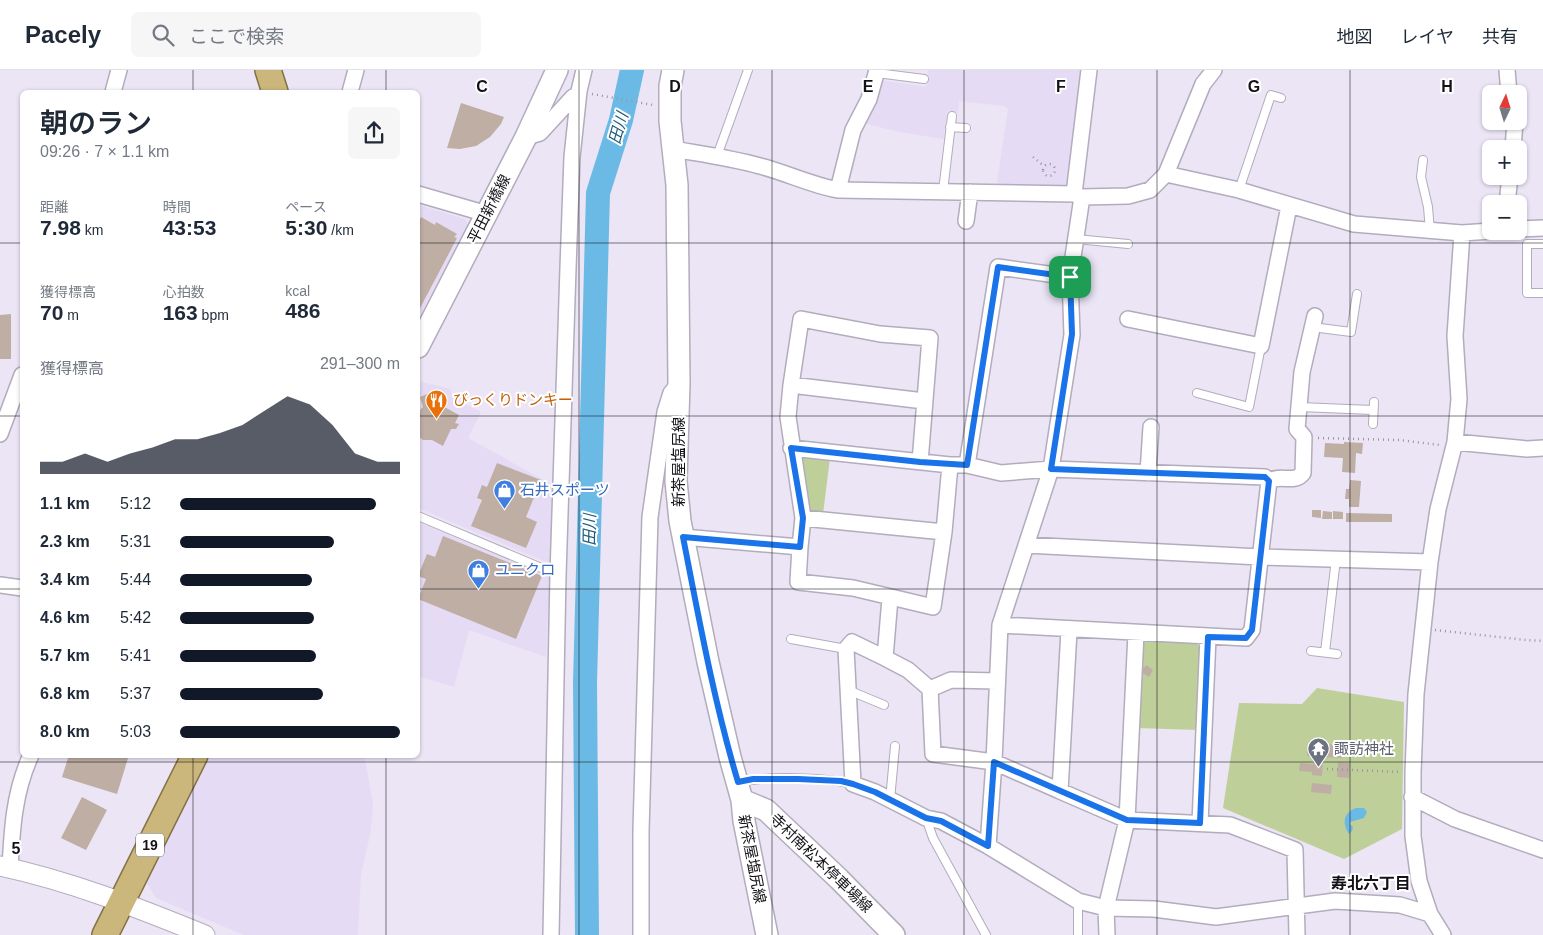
<!DOCTYPE html>
<html lang="ja">
<head>
<meta charset="utf-8">
<style>
  body { margin:0; font-family:Helvetica,"Noto Sans JP",sans-serif; background:#f6f6f7; color:#1f2937; height:100vh; display:flex; flex-direction:column; font-size:19px; white-space:nowrap }
  * { box-sizing:border-box; margin:0 }
  p { font-size:16px; color:#747a83 }
  .icon { flex:none; width:28px; height:28px; fill:none; stroke:currentColor; stroke-width:2; stroke-linecap:round; stroke-linejoin:round }
  .map { position:relative; flex:1; overflow:hidden }
  .details { position:absolute; left:20px; top:20px; width:400px; height:668px; display:flex; flex-direction:column; background:#fff; border-radius:8px; box-shadow:0 1px 4px #0004 }
  .details>* { flex:none }
  .needle { width:32px; rotate:4deg }
  .tools { position:absolute; left:1482px; top:15px; display:grid; gap:10px }
  .tools a { display:grid; place-items:center; width:45px; height:45px; border-radius:8px; background:#fff; box-shadow:0 1px 4px #0004; font-size:25px }
  .pin { position:absolute; display:grid; place-items:center; width:42px; height:42px; color:#fff; margin:-21px; border-radius:10px; box-shadow:0 2px 8px #0006 }
  .round { display:grid; place-items:center; flex:none; width:52px; height:52px; border-radius:8px; background:#f6f6f7 }
  .headline { display:flex; align-items:center; justify-content:space-between; height:85px; padding:0 20px }
  h1 { font-size:28px; font-weight:600; line-height:38px }
  .stats { display:grid; grid-template-columns:repeat(3,1fr); gap:8px; height:85px; padding:5px 20px }
  .stats div { display:grid; align-content:center }
  .stats b { font-size:21px; font-weight:600 }
  .stats small { font-size:14px; font-weight:400 }
  .stats p { font-size:14px }
  .chart { height:140px; padding:10px 20px }
  .chart p { display:flex; justify-content:space-between }
  .chart svg { width:100%; height:90px; margin-top:5px; fill:#111827; opacity:.7 }
  ul { padding:0 20px; list-style:none; font-size:16px }
  li { display:grid; grid-template-columns:80px 60px 1fr; align-items:center; height:38px }
  li i { height:12px; border-radius:6px; background:#111827 }
  header { display:flex; align-items:center; gap:30px; box-sizing:border-box; height:70px; padding:0 25px; background:#fff; border-bottom:1px solid #e0e1e3 }
  header strong { font-size:24px }
  nav { display:flex; gap:28px; margin-inline-start:auto; font-size:18px }
  .search { width:350px; height:45px; background:#f6f6f7; display:flex; align-items:center; gap:12px; box-sizing:border-box; padding:0 18px; border-radius:8px; color:#747a83; font-size:19px }
  .map>svg:first-child { display:block }
  .built { fill:#e5dbf4 }
  .green { fill:#bfcf99 }
  .water { fill:#6bbae5 }
  .lines { fill:none; stroke-linecap:round; stroke-linejoin:round }
  .river { stroke:#6bbae5; stroke-width:24 }
  .building { fill:#bfaea4 }
  .service-casing { stroke:#b2acbc; stroke-width:10 }
  .minor-casing { stroke:#b2acbc; stroke-width:18 }
  .tertiary-casing { stroke:#b2acbc; stroke-width:21 }
  .secondary-casing { stroke:#b2acbc; stroke-width:24 }
  .trunk-casing { stroke:#827243; stroke-width:28 }
  .path { stroke:#9a95a2; stroke-width:2.5; stroke-dasharray:1 4; stroke-linecap:butt }
  .service { stroke:#fff; stroke-width:8 }
  .minor { stroke:#fff; stroke-width:15 }
  .tertiary { stroke:#fff; stroke-width:19 }
  .secondary { stroke:#fff; stroke-width:21 }
  .trunk { stroke:#cbb77b; stroke-width:25 }
  .route-casing { stroke:#fff; stroke-width:10 }
  .route { stroke:#1a73e8; stroke-width:6 }
  .grid { fill:none; stroke:#141218; stroke-width:1; stroke-opacity:0.55 }
  .labels { text-anchor:middle; stroke-width:4; stroke-linejoin:round; paint-order:stroke }
  .shield { fill:#fff; stroke:#5a595d; stroke-width:1 }
  .shield-label { font-size:14px; font-weight:bold; fill:#141218 }
  .street-label { font-size:15px; fill:#141218; stroke:#fff }
  .food-label { font-size:15px; fill:#c56008; stroke:#fff; text-anchor:start }
  .shop-label { font-size:15px; fill:#366cbe; stroke:#fff; text-anchor:start }
  .worship-label { font-size:15px; fill:#5b616d; stroke:#fff; text-anchor:start }
  .water-label { font-size:16px; font-style:italic; fill:#205c7a; stroke:#fff }
  .neighbourhood-label { font-size:16px; font-weight:bold; fill:#141218; stroke:#fff }
  .grid-label { font-size:16px; text-anchor:middle; font-weight:bold; fill:#141218; stroke:#fff; stroke-width:4; stroke-linejoin:round; paint-order:stroke }
</style>
</head>
<body>
<header>
<strong>Pacely</strong>
<div class="search"><svg class="icon" aria-label="search" viewBox="0 0 24 24"><circle cx="10" cy="10" r="6"/><path d="M15 15l6 6"/></svg>ここで検索</div>
<nav><a>地図</a><a>レイヤ</a><a>共有</a></nav>
</header>
<div class="map">
<svg width="1543" height="865" viewBox="0 0 1543 865">
  <rect width="100%" height="100%" fill="#ebe5f6"/>
  <path class="built" d="M 928,0 L 1084,0 L 1068,120 L 996,119 L 1008,39 L 1004,36 L 959,31 L 958,43 L 947,41 L 944,69 L 899,62 L 863,53 L 880,10 L 926,17 Z
    M 418,135 L 465,149 L 468,155 L 418,249 Z
    M 418,311 L 451,319 L 452,328 L 481,342 L 468,368 L 551,414 L 551,494 L 418,438 Z
    M 418,452 L 550,507 L 546,587 L 469,560 L 454,617 L 418,606 Z
    M 209,685 L 364,685 L 373,733 L 370,765 L 361,805 L 358,865 L 244,865 L 156,828 L 144,809 Z"/>
  <path class="green" d="M 804,385 L 830,388 L 823,444 L 813,443 L 807,438 L 800,390 Z
    M 1148,569 L 1195,571 L 1201,579 L 1197,660 L 1137,658 L 1142,575 Z
    M 1317,618 L 1404,632 L 1402,759 L 1344,789 L 1223,738 L 1239,633 L 1302,634 Z"/>
  <path class="water" d="M 1356,738 L 1364,738 L 1367,742 L 1364,748 L 1350,752 L 1350,754 L 1353,757 L 1352,761 L 1349,764 C 1342,753 1343,743 1356,738 Z"/>
  <g class="lines">
    <path class="river" d="M 587,865 L 585,613 L 598,123 L 621,50 L 632,0"/>
  </g>
  <path class="building" d="M 461,33 L 504,47 L 501,54 L 490,67 L 476,76 L 460,79 L 447,78 Z
    M 421,147 L 435,155 L 436,152 L 457,164 L 454,167 L 457,168 L 418,242 L 418,153 Z
    M 11,244 L 11,289 L 0,289 L 0,245 Z
    M 434,321 L 437,333 L 459,345 L 455,353 L 459,354 L 456,359 L 451,359 L 443,376 L 432,370 L 423,370 L 418,366 L 418,340 L 419,341 L 423,337 L 420,327 Z
    M 1344,372 L 1363,373 L 1362,384 L 1356,383 L 1355,403 L 1342,402 L 1343,388 L 1324,387 L 1325,373 L 1344,374 Z
    M 497,393 L 541,410 L 526,447 L 537,452 L 526,478 L 471,456 L 482,430 L 477,428 L 482,415 L 487,417 Z
    M 1350,410 L 1361,411 L 1359,437 L 1349,437 L 1349,429 L 1345,429 L 1346,419 L 1349,419 Z
    M 1312,440 L 1321,440 L 1321,448 L 1312,447 Z
    M 1323,441 L 1332,442 L 1332,449 L 1322,449 Z
    M 1333,441 L 1343,442 L 1343,449 L 1333,449 Z
    M 1346,443 L 1392,444 L 1392,452 L 1346,452 Z
    M 443,466 L 542,506 L 516,569 L 418,529 L 426,509 L 418,506 L 427,484 L 435,487 Z
    M 1146,595 L 1153,600 L 1149,607 L 1141,602 Z
    M 1308,673 L 1343,675 L 1342,688 L 1307,686 Z
    M 69,685 L 129,685 L 117,724 L 62,707 Z
    M 1314,691 L 1323,692 L 1322,706 L 1312,705 L 1312,702 L 1299,701 L 1300,693 L 1313,694 Z
    M 1338,692 L 1350,693 L 1349,708 L 1337,707 Z
    M 1312,713 L 1332,715 L 1331,724 L 1311,722 Z
    M 82,727 L 107,740 L 86,780 L 61,768 Z"/>
  <g class="lines">
    <defs>
      <path id="service" d="M 877,3 L 924,9
        M 950,57 L 966,58
        M 717,86 L 748,0
        M 1423,90 L 1421,107 L 1428,137 L 1430,161
        M 1239,120 L 1271,25 L 1281,28
        M 943,121 L 952,46
        M 1076,169 L 1128,174
        M 1543,174 L 1527,174 L 1527,223 L 1543,223
        M 1312,257 L 1351,262 L 1357,224
        M 1197,323 L 1249,337 L 1261,276
        M 1299,337 L 1373,340
        M 1373,354 L 1374,332
        M 418,446 L 558,505
        M 791,569 L 846,579
        M 1311,581 L 1337,584
        M 1325,582 L 1336,489
        M 848,620 L 884,635
        M 740,712 C 769,706 823,707 853,714
        M 890,730 L 895,676
        M 926,748 L 933,768 L 986,865
        M 1078,831 L 1078,865"/>
      <path id="minor" d="M 1089,0 L 1074,124 L 1082,127 L 1128,126 L 1150,120 L 1166,104 L 1203,14 L 1214,0
        M 1507,0 L 1509,24
        M 113,22 L 119,0
        M 350,22 L 356,0
        M 526,67 L 540,63 L 573,27 L 578,27
        M 673,79 C 702,84 732,88 760,96 C 787,103 811,115 838,120 L 1074,124
        M 1513,79 L 1515,51
        M 1166,104 L 1239,120 L 1354,154 L 1462,163 L 1491,161
        M 838,120 L 853,60 L 869,29 L 877,0
        M 418,124 L 487,144
        M 1507,134 L 1510,106
        M 966,151 L 970,122
        M 1519,159 L 1543,158
        M 1128,249 L 1261,276 L 1289,136
        M 791,315 L 924,331
        M 0,364 L 22,305
        M 1455,372 L 1527,379 L 1543,378
        M 791,378 L 950,395
        M 920,392 L 930,268 L 880,264 L 801,249 L 791,315 L 788,347 L 803,448 L 800,477 L 798,512 L 853,518 L 933,537 L 944,462 L 950,395 L 967,395 L 1001,403 L 1051,399 L 1265,407 L 1269,411
        M 967,395 L 998,197 L 1070,207
        M 1148,403 L 1151,357
        M 1269,411 C 1280,404 1295,414 1303,403 L 1304,367 L 1297,359 L 1302,302 L 1315,246
        M 803,448 L 944,462
        M 683,467 L 800,477
        M 1026,475 L 1260,487 L 1430,492
        M 0,515 L 22,518
        M 890,528 L 885,588 L 908,600 L 930,619 L 933,684 L 994,692 L 1060,721
        M 1000,555 L 1246,568 L 1252,560 L 1269,411
        M 1069,560 L 1060,721 L 1127,750 L 1230,755 L 1295,780 L 1297,865
        M 885,588 L 852,572 L 846,579 L 853,714 L 875,722 L 926,748 L 941,751 L 988,776 L 1078,831 L 1106,838 L 1154,839 L 1216,847 L 1335,831 L 1400,835 L 1430,844
        M 930,619 L 951,610 L 997,611
        M 1412,727 L 1455,749 L 1543,780
        M 1200,753 L 1208,567
        M 988,776 L 994,692 L 1000,555 L 1051,399 L 1072,265 L 1070,207 L 1082,127
        M 10,798 C 12,759 14,722 31,685
        M 551,865 L 558,505 L 568,198 L 572,87 L 579,21 L 584,0
        M 641,865 L 641,761 L 650,447 L 665,342 L 671,323 L 677,316
        M 1107,865 L 1106,838 L 1127,750 L 1136,563
        M 1443,865 L 1430,844 L 1419,811 L 1413,766 L 1413,703 L 1416,624 L 1430,492 L 1438,439 L 1455,372 L 1459,329 L 1455,266 L 1462,163"/>
      <path id="tertiary" d="M 0,796 C 71,811 138,838 205,865"/>
      <path id="secondary" d="M 673,0 L 670,16 L 670,51 L 677,115 L 679,313 L 676,411 L 680,451 L 708,592 L 730,687 L 742,730 L 744,751 L 767,865
        M 418,277 L 526,67 L 557,0
        M 742,730 L 766,740 L 839,809 L 894,865"/>
      <path id="trunk" d="M 268,0 L 275,22
        M 105,865 L 195,685"/>
    </defs>
    <use href="#service" class="service-casing"/>
    <use href="#minor" class="minor-casing"/>
    <use href="#tertiary" class="tertiary-casing"/>
    <use href="#secondary" class="secondary-casing"/>
    <use href="#trunk" class="trunk-casing"/>
    <path class="path" d="M 592,24 L 653,35
      M 1033,87 L 1044,96
      M1043 100a6 6 0 1 1 12 0a6 6 0 1 1-12 0Z
      M 1318,368 L 1399,370 L 1440,375
      M 1435,560 L 1526,570 L 1543,571
      M 1327,699 L 1401,702"/>
    <use href="#service" class="service"/>
    <use href="#minor" class="minor"/>
    <use href="#tertiary" class="tertiary"/>
    <use href="#secondary" class="secondary"/>
    <use href="#trunk" class="trunk"/>
  </g>
  <g class="lines">
    <defs>
      <path id="route" d="M 998,197 L 1070,207 L 1072,264 L 1051,399 L 1265,407 L 1269,411 L 1252,560 L 1246,568 L 1208,567 L 1200,753 L 1127,750 L 994,692 L 988,776 L 941,751 L 926,748 L 875,722 L 853,714 L 841,711 L 798,709 L 753,709 L 738,712 C 714,632 699,549 683,467 L 800,477 L 803,448 L 791,378 L 920,392 L 967,395 Z"/>
    </defs>
    <use href="#route" class="route-casing"/>
    <use href="#route" class="route"/>
  </g>
  <path class="grid" d="M 193,0 L 193,22M 386,0 L 386,22M 579,0 L 579,865M 772,0 L 772,865M 964,0 L 964,865M 1157,0 L 1157,865M 1350,0 L 1350,865M 0,173 L 22,173M 418,173 L 1543,173M 0,346 L 22,346M 418,346 L 1543,346M 0,519 L 22,519M 418,519 L 1543,519M 193,685 L 193,865M 386,685 L 386,865M 0,692 L 1543,692"/>
  <defs>
    <symbol id="restaurant-pin" viewBox="-11 -11 22 30"><path d="M0 17L-7.5 6A9.5 9.5 0 1 1 7.5 6Z" fill="#e8710a" stroke="#fff"/><path d="M-5-6h1v4h1v-4h1v4h1v-4h1v5L-1.5 .5V6h-2V.5L-5-1ZM5-6V6H3V1.5H1.5Q1.5-4 5-6Z" fill="#fff"/></symbol>
    <symbol id="shop-pin" viewBox="-11 -11 22 30"><path d="M0 17L-7.5 6A9.5 9.5 0 1 1 7.5 6Z" fill="#3f7fe0" stroke="#fff"/><path d="M-5-2.5h2.3a2.7 3.5 0 0 1 5.4 0H5L5.5 6h-11ZM-1.5-2.5h3a1.5 2.3 0 0 0-3 0Z" fill="#fff"/></symbol>
    <symbol id="temple-pin" viewBox="-11 -11 22 30"><path d="M0 17L-7.5 6A9.5 9.5 0 1 1 7.5 6Z" fill="#6b7280" stroke="#fff"/><path d="M0-6L5-2H3V0L6.5 2.5H4V6H1.5V3h-3V6H-4V2.5H-6.5L-3 0V-2H-5Z" fill="#fff"/></symbol>
  </defs>
  <g fill-rule="evenodd">
    <use href="#restaurant-pin" x="424" y="318" width="25" height="34"/>
    <use href="#shop-pin" x="492" y="408" width="25" height="34"/>
    <use href="#shop-pin" x="466" y="488" width="25" height="34"/>
    <use href="#temple-pin" x="1306" y="666" width="25" height="34"/>
  </g>
  <g class="labels">
    <rect class="shield" x="136" y="763.5" width="28" height="23" rx="4"/>
    <g class="shield-label">
      <text x="150" y="780">19</text>
    </g>
    <g class="street-label">
      <text transform="translate(489 139) rotate(-63)" y="5">平田新橋線</text>
      <text transform="translate(679 392) rotate(-90)" y="5">新茶屋塩尻線</text>
      <text transform="translate(752 789) rotate(79)" y="5">新茶屋塩尻線</text>
      <text transform="translate(821 793) rotate(44)" y="5">寺村南松本停車場線</text>
    </g>
    <g class="food-label">
      <text x="453" y="335">びっくりドンキー</text>
    </g>
    <g class="shop-label">
      <text x="520" y="425">石井スポーツ</text>
      <text x="495" y="505">ユニクロ</text>
    </g>
    <g class="worship-label">
      <text x="1334" y="684">諏訪神社</text>
    </g>
    <g class="water-label">
      <text transform="translate(618 58) rotate(-74)" y="6">田川</text>
      <text transform="translate(589 460) rotate(-89)" y="6">田川</text>
    </g>
    <g class="neighbourhood-label">
      <text x="1371" y="819">寿北六丁目</text>
    </g>
  </g>
  <g class="grid-label">
    <text x="482" y="22">C</text>
    <text x="675" y="22">D</text>
    <text x="868" y="22">E</text>
    <text x="1061" y="22">F</text>
    <text x="1254" y="22">G</text>
    <text x="1447" y="22">H</text>
    <text x="16" y="784">5</text>
  </g>
</svg>
<div class="tools">
<a><svg class="needle" viewBox="-14 -14 28 28"><path d="M0-13l5 13h-10z" fill="#e53935"/><path d="M0 13l5-13h-10z" fill="#747a83"/></svg></a>
<a>+</a>
<a>−</a>
</div>
<div class="pin" style="left:1070px;top:207px;background:#1e9e55"><svg class="icon" aria-label="arrive" viewBox="0 0 24 24"><path d="M6 21V4h12l-3 4 3 4H6"/></svg></div>
<section class="details">
<div class="headline"><div><h1>朝のラン</h1><p>09:26 · 7 × 1.1 km</p></div><a class="round"><svg class="icon" aria-label="share" viewBox="0 0 24 24"><path d="M12 15V3M7 8l5-5 5 5M5 13v7h14v-7"/></svg></a></div>
<div class="stats">
<div><p>距離</p><b>7.98<small> km</small></b></div>
<div><p>時間</p><b>43:53</b></div>
<div><p>ペース</p><b>5:30<small> /km</small></b></div>
</div>
<div class="stats">
<div><p>獲得標高</p><b>70<small> m</small></b></div>
<div><p>心拍数</p><b>163<small> bpm</small></b></div>
<div><p>kcal</p><b>486</b></div>
</div>
<div class="chart"><p><span>獲得標高</span>291–300 m</p>
<svg viewBox="0 0 160 44" preserveAspectRatio="none"><path d="M0 44V38L10 38L20 34L30 38L40 34L50 31L60 27L70 27L80 24L90 20L100 13L110 6L120 10L130 20L140 34L150 38L160 38V44z"/></svg>
</div>
<ul>
<li><b>1.1 km</b>5:12<i style="width:89%"></i></li>
<li><b>2.3 km</b>5:31<i style="width:70%"></i></li>
<li><b>3.4 km</b>5:44<i style="width:60%"></i></li>
<li><b>4.6 km</b>5:42<i style="width:61%"></i></li>
<li><b>5.7 km</b>5:41<i style="width:62%"></i></li>
<li><b>6.8 km</b>5:37<i style="width:65%"></i></li>
<li><b>8.0 km</b>5:03<i style="width:100%"></i></li>
</ul>
</section>
</div>
</body>
</html>
